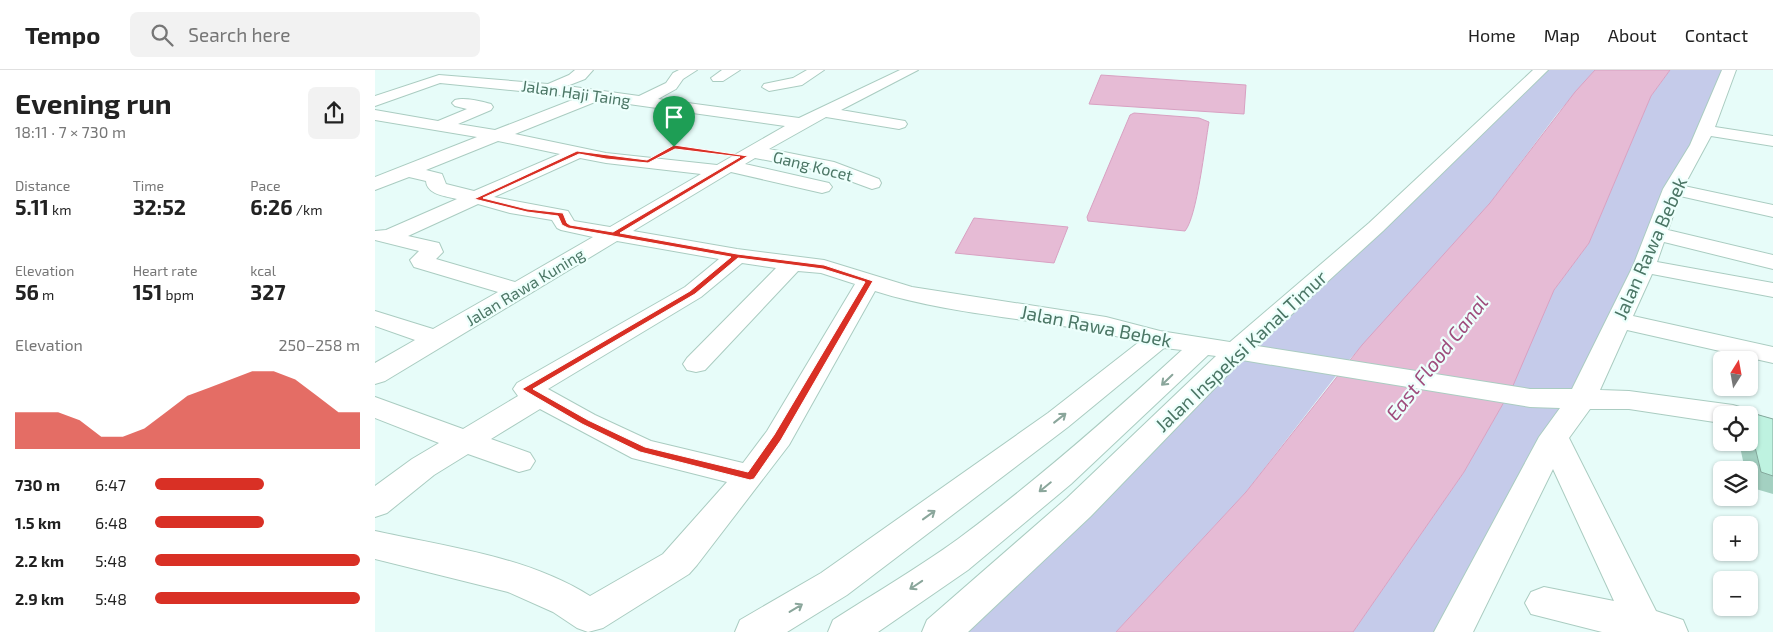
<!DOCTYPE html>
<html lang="en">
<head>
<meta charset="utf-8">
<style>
  body { margin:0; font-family:"Exo 2",sans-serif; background:#f2f2f2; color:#222; height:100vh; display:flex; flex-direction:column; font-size:19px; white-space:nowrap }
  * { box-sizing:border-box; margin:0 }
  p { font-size:16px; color:#767676 }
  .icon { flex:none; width:28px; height:28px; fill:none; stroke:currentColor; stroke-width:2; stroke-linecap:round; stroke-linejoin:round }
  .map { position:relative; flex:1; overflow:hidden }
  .drawer { display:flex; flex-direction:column; background:#fff; width:375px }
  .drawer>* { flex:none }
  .needle { width:32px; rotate:11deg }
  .controls { position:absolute; left:1338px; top:281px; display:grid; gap:10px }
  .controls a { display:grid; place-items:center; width:45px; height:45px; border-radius:8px; background:#fff; box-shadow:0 1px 4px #0004; font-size:25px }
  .pin { position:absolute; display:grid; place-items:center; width:42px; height:42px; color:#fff; margin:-51px -21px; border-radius:50% 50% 50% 0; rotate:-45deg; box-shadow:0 0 5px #0007 }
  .pin .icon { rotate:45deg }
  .round { display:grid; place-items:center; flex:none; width:52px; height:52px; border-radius:8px; background:#f2f2f2 }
  .summary { display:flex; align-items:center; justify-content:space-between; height:85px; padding:0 15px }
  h1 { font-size:28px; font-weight:700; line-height:38px }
  .metrics { display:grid; grid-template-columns:repeat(3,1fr); gap:8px; height:85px; padding:5px 15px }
  .metrics div { display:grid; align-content:center }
  .metrics b { font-size:21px; font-weight:700 }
  .metrics small { font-size:14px; font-weight:400 }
  .metrics p { font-size:14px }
  .chart { height:140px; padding:10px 15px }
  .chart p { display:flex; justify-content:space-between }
  .chart svg { width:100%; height:90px; margin-top:5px; fill:#d93025; opacity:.7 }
  ul { padding:0 15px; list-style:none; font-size:16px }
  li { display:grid; grid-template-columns:80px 60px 1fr; align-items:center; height:38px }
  li i { height:12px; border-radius:6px; background:#d93025 }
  header { display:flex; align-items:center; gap:30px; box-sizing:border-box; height:70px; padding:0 25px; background:#fff; border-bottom:1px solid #e0e0e0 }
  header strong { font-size:24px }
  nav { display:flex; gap:28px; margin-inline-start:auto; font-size:18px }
  .search { width:350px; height:45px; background:#f2f2f2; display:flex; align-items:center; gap:12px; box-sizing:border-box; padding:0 18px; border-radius:8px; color:#767676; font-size:19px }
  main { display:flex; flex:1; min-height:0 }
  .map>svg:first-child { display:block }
  .green { fill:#c5cbea }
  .water { fill:#e6bbd5; stroke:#d8a1c2 }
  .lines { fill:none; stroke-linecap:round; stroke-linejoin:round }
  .minor-casing { stroke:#aaccc1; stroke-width:2 }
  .minor { fill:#fff; fill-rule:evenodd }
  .wall { fill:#a3d0c1 }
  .building { fill:#bef2e0; stroke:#85a99d }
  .oneway { stroke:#8aa69b }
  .route { fill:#d93025; stroke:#fff; fill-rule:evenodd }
  .labels { text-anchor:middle; stroke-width:4.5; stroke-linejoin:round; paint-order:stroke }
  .far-street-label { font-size:16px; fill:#4b7665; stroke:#edfffc }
  .street-label { font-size:19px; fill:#4b7665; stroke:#edfffc }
  .water-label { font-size:20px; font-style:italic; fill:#9f4d7d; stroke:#edfffc }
</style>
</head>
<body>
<header>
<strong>Tempo</strong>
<div class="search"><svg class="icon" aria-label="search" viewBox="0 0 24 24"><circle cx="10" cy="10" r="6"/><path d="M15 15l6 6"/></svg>Search here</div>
<nav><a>Home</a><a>Map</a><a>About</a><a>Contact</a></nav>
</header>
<main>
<section class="drawer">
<div class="summary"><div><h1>Evening run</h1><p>18:11 · 7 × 730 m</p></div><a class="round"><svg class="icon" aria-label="share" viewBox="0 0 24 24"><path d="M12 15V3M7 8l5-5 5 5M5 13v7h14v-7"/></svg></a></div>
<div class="metrics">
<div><p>Distance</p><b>5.11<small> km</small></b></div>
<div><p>Time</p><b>32:52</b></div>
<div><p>Pace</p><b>6:26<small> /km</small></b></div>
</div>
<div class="metrics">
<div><p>Elevation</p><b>56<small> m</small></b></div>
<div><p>Heart rate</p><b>151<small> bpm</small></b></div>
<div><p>kcal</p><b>327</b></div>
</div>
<div class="chart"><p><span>Elevation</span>250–258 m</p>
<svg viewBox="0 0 160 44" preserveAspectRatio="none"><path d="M0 44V26L10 26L20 26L30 30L40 38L50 38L60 34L70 26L80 18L90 14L100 10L110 6L120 6L130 10L140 18L150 26L160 26V44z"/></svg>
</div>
<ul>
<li><b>730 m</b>6:47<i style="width:53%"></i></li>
<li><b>1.5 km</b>6:48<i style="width:53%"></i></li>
<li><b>2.2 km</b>5:48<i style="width:100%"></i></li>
<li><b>2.9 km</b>5:48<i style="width:100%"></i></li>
</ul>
</section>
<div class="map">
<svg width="1398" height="562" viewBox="0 0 1398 562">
  <rect width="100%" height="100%" fill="#e7fcf9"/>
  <path class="green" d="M 1166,0 L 1220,0 L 1182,44 L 1116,132 L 967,298 L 871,422 L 741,562 L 563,562 Z
    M 1295,0 L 1354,0 L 1324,75 L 1076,562 L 978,562 L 1089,402 L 1129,332 L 1179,220 L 1214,173 L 1276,26 Z"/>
  <path class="water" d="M 1220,0 L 1295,0 L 1276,26 L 1214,173 L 1179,220 L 1137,318 L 1089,402 L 978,562 L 741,562 L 871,422 L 987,275 L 1115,133 L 1200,22 Z
    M 726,5 L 871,15 L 869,44 L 714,34 Z
    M 759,43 L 824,48 L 834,52 C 830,74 822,147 810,161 L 713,151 L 712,147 L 755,45 Z
    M 599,148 L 693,157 L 679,193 L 580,183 Z"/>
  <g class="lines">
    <defs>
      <path id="minor" d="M 200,0 L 218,0 L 210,9 L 192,16 L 264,26 L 291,13 L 298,3 L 304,0 L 322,0 L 308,9 L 301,19 L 283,29 L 424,48 L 525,0 L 543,0 L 466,40 L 530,51 L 532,54 L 530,57 L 524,59 L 451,47 L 394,79 L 459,92 L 504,109 L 506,113 L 504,117 L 497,119 L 448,101 L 380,88 L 370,94 L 454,113 L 457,117 L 454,121 L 447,123 L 356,102 L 258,161 L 362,179 L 449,190 L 537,217 L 731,247 L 785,261 L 855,272 L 994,153 L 1158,0 L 1173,0 L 1008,161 L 882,276 L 1155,319 L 1197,319 L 1258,196 L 1288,119 L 1315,75 L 1347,0 L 1361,0 L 1340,57 L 1398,66 L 1398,76 L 1336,66 L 1309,116 L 1398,135 L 1398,147 L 1305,126 L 1293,160 L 1398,185 L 1398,199 L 1289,172 L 1282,192 L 1398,213 L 1398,227 L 1277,204 L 1258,246 L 1398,277 L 1398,293 L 1252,260 L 1225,320 L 1254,321 L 1358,335 L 1368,338 L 1373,345 L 1346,345 L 1346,353 L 1254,339 L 1215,339 L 1194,368 L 1281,541 L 1308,550 L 1313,562 L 1227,562 L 1156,544 L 1150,533 L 1156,522 L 1169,517 L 1239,531 L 1178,399 L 1098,562 L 1059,562 L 1164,367 L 1185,338 L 1155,337 L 867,290 L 716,446 L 593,562 L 547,562 L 552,550 L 692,428 L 841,286 L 833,285 L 696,414 L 593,500 L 503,562 L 453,562 L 458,550 C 500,523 543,498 583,469 C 661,411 735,346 807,280 L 789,278 L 693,357 L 472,525 L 412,562 L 360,562 L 365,550 L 446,503 L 673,343 L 764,272 C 678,248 585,248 500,221 L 414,375 L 322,495 L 314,504 L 228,558 L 213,562 L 202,558 L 178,542 L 133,522 L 0,489 L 0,461 C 72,477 151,486 215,526 L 288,484 L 352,412 L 257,388 L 165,339 L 116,369 L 155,383 L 160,391 L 155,399 L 144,402 L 93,384 L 59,405 L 12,443 L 0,447 L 0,416 L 37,389 L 64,373 L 0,348 L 0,327 L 88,359 L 143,326 L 138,319 L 142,313 L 310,217 L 344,189 L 242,171 L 10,311 L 0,314 L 0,293 L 40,270 L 0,256 L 0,241 L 58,259 L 123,222 L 39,197 L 35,190 L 44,181 L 0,170 L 0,161 L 11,160 L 82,129 C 71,126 52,125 51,111 L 34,107 L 0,120 L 0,107 L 102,67 L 0,50 L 0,40 L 63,51 L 92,39 L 80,36 L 77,33 L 80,30 C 90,27 105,31 116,34 L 118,37 L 116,40 L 83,54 L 120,60 L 205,27 L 65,13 L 0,36 L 0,26 L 64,5 L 173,14 L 194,5 ZM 225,30 L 410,56 L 342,95 L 231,83 L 140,64 ZM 123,71 L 185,84 L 99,121 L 71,114 L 67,104 L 51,100 ZM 205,88 L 231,93 L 326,104 L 235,157 L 199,151 L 193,141 L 119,127 ZM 103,134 L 135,143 L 177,150 L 182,158 L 186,160 L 218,167 L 140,212 L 61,189 L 68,182 L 64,173 L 33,166 ZM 367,193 L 401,198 L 312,288 L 308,294 L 312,300 L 321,302 L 330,300 L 423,201 L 446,203 L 480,214 L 392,361 L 368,393 L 276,371 L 220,345 L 173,319 L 326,227 Z
        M 347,0 L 365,0 L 348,11 L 338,11 L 336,8 Z
        M 432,0 L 449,0 L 427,15 L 394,21 L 387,17 L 389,14 L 418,8 Z"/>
    </defs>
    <use href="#minor" class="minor-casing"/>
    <use href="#minor" class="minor"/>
  </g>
  <path class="wall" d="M 1371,340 L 1384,345 L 1398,349 L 1398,424 L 1374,417 L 1374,400 L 1370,400 L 1364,372 L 1374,372 L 1374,345 L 1367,345 Z"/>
  <path class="building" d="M 1371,340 L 1384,345 L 1398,349 L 1398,406 L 1386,402 L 1374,352 L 1374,345 L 1372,345 Z"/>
  <defs><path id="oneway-shaft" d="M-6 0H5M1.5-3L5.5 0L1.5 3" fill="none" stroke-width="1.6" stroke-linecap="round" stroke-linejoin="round" transform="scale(1.25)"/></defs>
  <g class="oneway">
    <use href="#oneway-shaft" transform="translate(792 310) rotate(136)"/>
    <use href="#oneway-shaft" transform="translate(685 348) rotate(-38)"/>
    <use href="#oneway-shaft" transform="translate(670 417) rotate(141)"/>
    <use href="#oneway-shaft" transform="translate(554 445) rotate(-36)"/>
    <use href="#oneway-shaft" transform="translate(541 515) rotate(146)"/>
    <use href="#oneway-shaft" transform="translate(421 538) rotate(-31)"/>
  </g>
  <path class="route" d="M 299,75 L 373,86 L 245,163 L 362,184 L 449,195 L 498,211 L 406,370 L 379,409 L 375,410 L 265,382 L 207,354 L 147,319 L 315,221 L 356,187 L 193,158 L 187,155 L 183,146 L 152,142 L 99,129 L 202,81 L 272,90 ZM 300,79 L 365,87 L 238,162 L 195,155 L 192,153 L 188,143 L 152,139 L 108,128 L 204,84 L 231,89 L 273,93 ZM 363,188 L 448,199 L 490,212 L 399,365 L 373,402 L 270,377 L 213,350 L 158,319 L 320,224 Z"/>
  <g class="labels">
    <g class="far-street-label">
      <text transform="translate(201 23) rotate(8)" y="6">Jalan Haji Taing</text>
      <text transform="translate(438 96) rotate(14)" y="6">Gang Kocet</text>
      <text transform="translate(150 217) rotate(-31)" y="6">Jalan Rawa Kuning</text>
    </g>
    <g class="street-label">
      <text transform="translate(1275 178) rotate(-66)" y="7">Jalan Rawa Bebek</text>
      <text transform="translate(721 256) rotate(11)" y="7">Jalan Rawa Bebek</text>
      <text transform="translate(866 281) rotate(-43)" y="7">Jalan Inspeksi Kanal Timur</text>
    </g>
    <g class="water-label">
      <text transform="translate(1062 288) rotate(-52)" y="7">East Flood Canal</text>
    </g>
  </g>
</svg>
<div class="controls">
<a><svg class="needle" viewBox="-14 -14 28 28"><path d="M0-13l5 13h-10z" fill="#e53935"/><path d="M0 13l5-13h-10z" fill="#767676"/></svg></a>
<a><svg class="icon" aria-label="locate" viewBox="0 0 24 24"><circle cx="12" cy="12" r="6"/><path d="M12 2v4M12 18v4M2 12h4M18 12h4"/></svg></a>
<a><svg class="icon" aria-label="layers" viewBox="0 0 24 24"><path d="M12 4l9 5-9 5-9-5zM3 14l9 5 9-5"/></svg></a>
<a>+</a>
<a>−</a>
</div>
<div class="pin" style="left:299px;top:77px;background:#1e9e55"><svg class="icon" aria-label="arrive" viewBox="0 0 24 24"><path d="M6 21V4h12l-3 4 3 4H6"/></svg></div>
</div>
</main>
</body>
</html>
